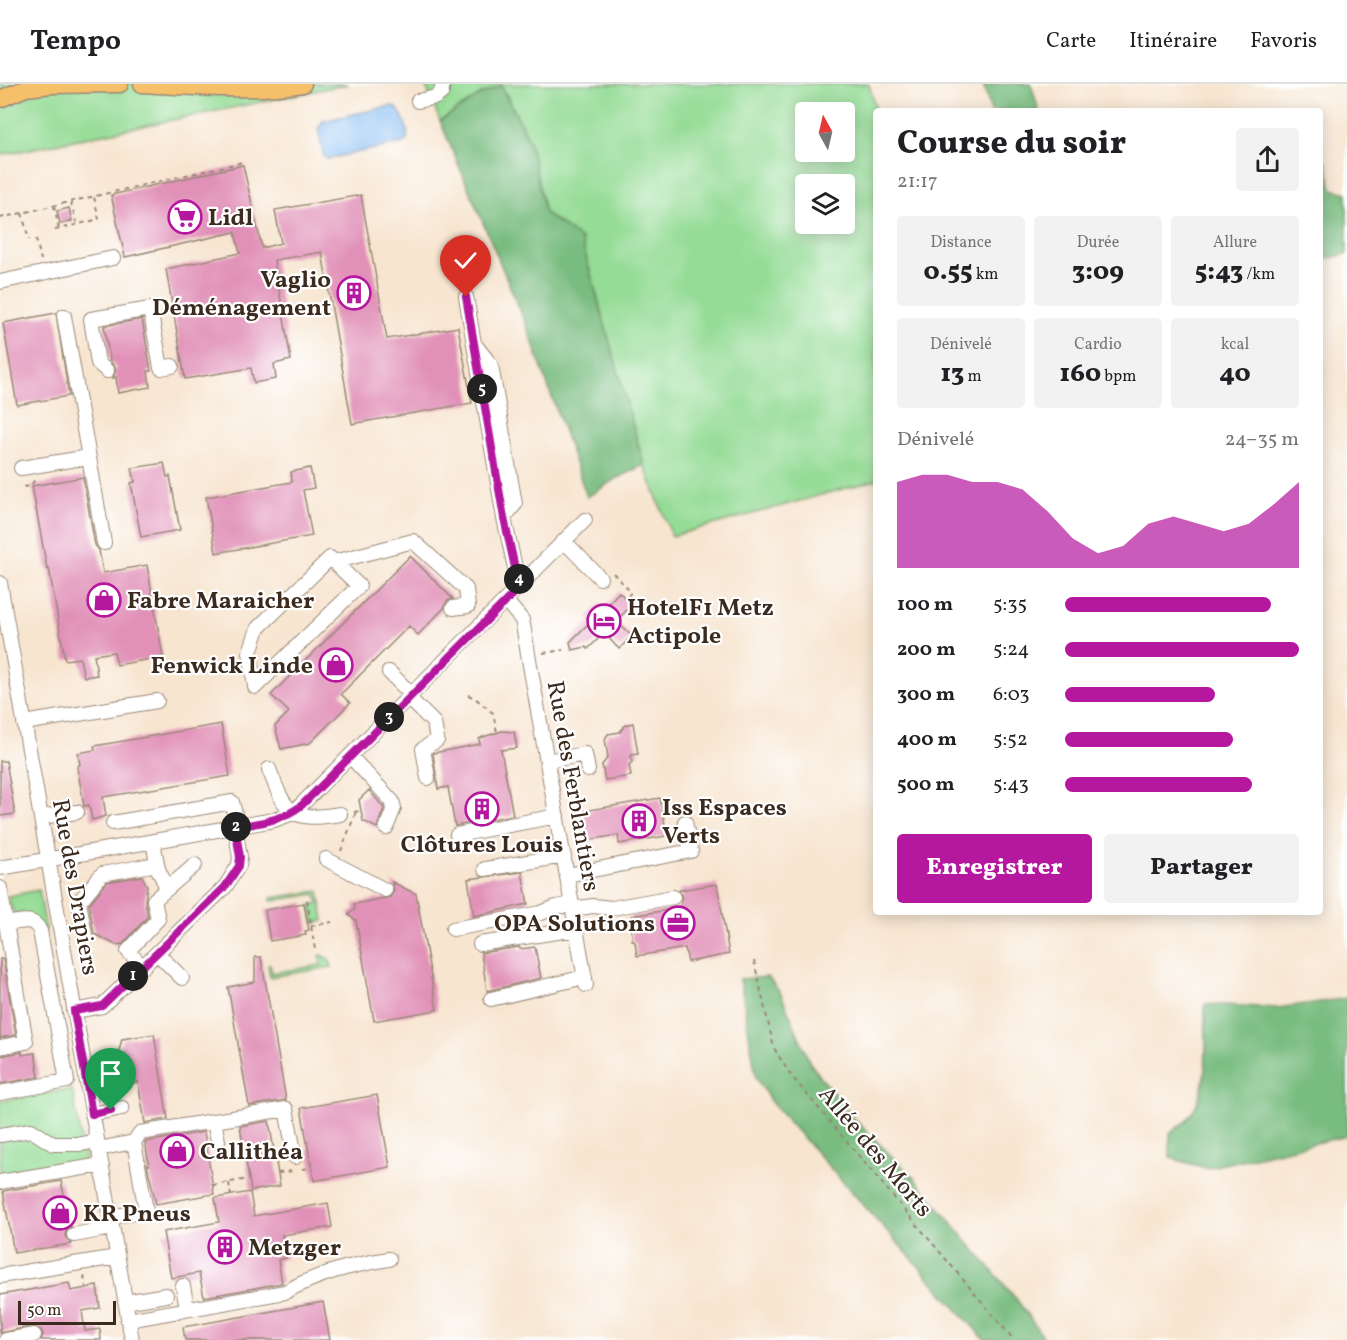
<!DOCTYPE html>
<html lang="fr">
<head>
<meta charset="utf-8">
<style>
  body { margin:0; font-family:Vollkorn,serif; background:#f2f2f2; color:#202124; height:100vh; display:flex; flex-direction:column; font-size:22px; white-space:nowrap }
  * { box-sizing:border-box; margin:0 }
  p { font-size:20px; color:#757577 }
  .icon { flex:none; width:33px; height:33px; fill:none; stroke:currentColor; stroke-width:2; stroke-linecap:round; stroke-linejoin:round }
  .map { position:relative; flex:1; overflow:hidden }
  .sheet { position:absolute; left:873px; top:24px; width:450px; height:807px; display:flex; flex-direction:column; background:#fff; border-radius:6px; box-shadow:0 3px 15px #0003 }
  .sheet>* { flex:none }
  .needle { width:39px; rotate:352deg }
  .buttons { position:absolute; left:795px; top:18px; display:grid; gap:12px }
  .buttons a { display:grid; place-items:center; width:60px; height:60px; border-radius:6px; background:#fff; box-shadow:0 3px 15px #0003; font-size:30px }
  .scale { position:absolute; left:18px; bottom:15px; width:98px; box-sizing:border-box; padding-left:6px; border:3px solid #3b2a1e; border-top:0; font-size:16px; line-height:21px; white-space:nowrap; color:#3b2a1e; -webkit-text-stroke:4px #fff; paint-order:stroke }
  .pin { position:absolute; display:grid; place-items:center; width:51px; height:51px; color:#fff; margin:-62px -26px; border-radius:50% 50% 50% 0; rotate:-45deg; box-shadow:0 0 6px #0007 }
  .pin .icon { rotate:45deg }
  .km { position:absolute; width:30px; height:30px; margin:-15px; border-radius:50%; background:#222; color:#fff; font-size:16px; line-height:30px; text-align:center }
  .round { display:grid; place-items:center; flex:none; width:63px; height:63px; border-radius:6px; background:#f2f2f2 }
  .summary { display:flex; align-items:center; justify-content:space-between; height:102px; padding:0 24px }
  h1 { font-size:33px; font-weight:800; line-height:45px }
  .stats { display:grid; grid-template-columns:repeat(3,1fr); gap:9px; height:102px; padding:6px 24px }
  .stats div { display:grid; align-content:center; border-radius:6px; background:#f2f2f2; text-align:center }
  .stats b { font-size:26px; font-weight:800 }
  .stats small { font-size:16px; font-weight:400 }
  .stats p { font-size:16px }
  .chart { height:168px; padding:12px 24px }
  .chart p { display:flex; justify-content:space-between }
  .chart svg { width:100%; height:108px; margin-top:6px; fill:#b5179e; opacity:.7 }
  .primary-button { display:flex; gap:12px; margin-top:auto; padding:12px 24px }
  .primary-button a { flex:1; height:69px; border-radius:6px; background:#b5179e; color:#fff; font-size:24px; font-weight:800; line-height:69px; text-align:center }
  .primary-button a+a { background:#f2f2f2; color:#202124 }
  ul { padding:0 24px; list-style:none; font-size:20px }
  li { display:grid; grid-template-columns:96px 72px 1fr; align-items:center; height:45px }
  li i { height:15px; border-radius:8px; background:#b5179e }
  header { display:flex; align-items:center; gap:36px; box-sizing:border-box; height:84px; padding:0 30px; background:#fff; border-bottom:2px solid #e0e0e0 }
  header strong { font-size:28px }
  nav { display:flex; gap:33px; margin-inline-start:auto; font-size:21px }
  .map>svg:first-child { display:block }
  .green { fill:#95dc96; stroke:#68835a; stroke-width:1.5; fill-rule:evenodd }
  .forest { fill:#78bc7f; stroke:#5a734e; stroke-width:1.5 }
  .water { fill:#81baf1; stroke:#5e7288; stroke-width:1.5 }
  .building { fill:#e191b8 }
  .lines { fill:none; stroke-linecap:round; stroke-linejoin:round }
  .minor-casing { stroke:#987; stroke-width:16 }
  .major-casing { stroke:#987; stroke-width:19 }
  .path { stroke:#987; stroke-width:2; stroke-dasharray:4.5 4.5; stroke-linecap:butt }
  .minor { stroke:#fff; stroke-width:14 }
  .major { stroke:#f6c06b; stroke-width:16 }
  .route-casing { stroke:#fff; stroke-width:12 }
  .route { stroke:#b5179e; stroke-width:8 }
  .labels { text-anchor:middle; stroke-width:4.5; stroke-linejoin:round; paint-order:stroke }
  .poi-label { font-size:24px; font-weight:bold; fill:#3b2a1e; stroke:#fff; text-anchor:start }
  .street-label { font-size:24px; fill:#3b2a1e; stroke:#fff }
</style>
</head>
<body>
<header>
<strong>Tempo</strong>
<nav><a>Carte</a><a>Itinéraire</a><a>Favoris</a></nav>
</header>
<div class="map">
<svg width="1347" height="1256" viewBox="0 0 1347 1256">
  <rect width="100%" height="100%" fill="#fff"/>
  <filter id="ink" filterUnits="userSpaceOnUse"><feTurbulence type="fractalNoise" baseFrequency=".0167" numOctaves="2"/><feDisplacementMap in="SourceGraphic" scale="12" xChannelSelector="R" yChannelSelector="G"/><feConvolveMatrix kernelMatrix="1 2 1 2 8 2 1 2 1" color-interpolation-filters="sRGB"/></filter>
  <filter id="wash" filterUnits="userSpaceOnUse"><feTurbulence type="fractalNoise" baseFrequency=".008" numOctaves="4" result="noise"/><feDisplacementMap in="SourceGraphic" scale="24" xChannelSelector="R" yChannelSelector="G"/><feGaussianBlur stdDeviation="1.35" result="paint"/><feColorMatrix in="noise" values="0 0 0 0 0 0 0 0 0 0 0 0 0 0 0 0 0 1.4 0 .05"/><feComposite in="paint" operator="in"/></filter>
  <g filter="url(#wash)">
    <rect width="100%" height="100%" fill="#f7e5d0"/>
    <path class="green" d="M 0,0 L 349,0 L 0,71 Z
      M 425,0 L 869,0 L 876,27 L 876,396 L 672,452 L 644,381 L 581,155 L 545,129 L 529,56 L 502,2 L 480,11 L 440,37 ZM 806,28 L 844,28 L 844,68 L 806,68 ZM 806,100 L 844,100 L 844,140 L 806,140 Z
      M 39,806 L 46,846 C 23,836 13,838 8,812 Z
      M 319,807 L 324,837 L 314,839 L 311,821 L 319,819 L 315,810 L 271,817 L 271,814 Z
      M 322,871 L 329,875 L 332,883 L 270,893 L 268,881 L 270,880 L 272,889 L 321,881 L 320,872 Z
      M 72,1005 L 85,1078 L 0,1093 L 0,1017 Z"/>
    <path class="forest" d="M 983,0 L 1031,0 L 1039,27 L 991,27 Z
      M 501,2 L 529,56 L 545,129 L 581,155 L 644,381 L 615,395 L 587,413 L 528,245 L 440,37 L 480,11 Z
      M 1320,77 L 1326,78 L 1332,105 L 1347,109 L 1347,170 L 1320,176 Z
      M 768,893 L 781,910 L 810,979 L 852,1033 L 914,1094 L 1017,1216 L 1045,1256 L 985,1256 L 771,1018 L 756,993 L 740,895 Z
      M 1347,914 L 1347,1052 L 1206,1084 L 1170,1074 L 1170,1049 C 1176,1044 1184,1040 1188,1034 C 1212,1004 1205,955 1205,920 L 1278,924 Z"/>
    <path class="water" d="M 390,22 L 396,23 C 404,33 409,44 407,56 L 403,59 L 327,75 L 324,73 L 318,45 L 323,37 Z"/>
    <g id="blocks">
      <path class="building" d="M 243,81 L 262,164 L 281,159 L 275,126 L 361,111 L 387,255 L 458,243 L 472,319 L 352,340 L 322,168 L 274,176 L 291,276 L 274,280 L 276,295 L 254,299 L 251,284 L 185,295 L 166,185 L 240,169 L 235,148 L 125,173 L 111,111 Z
        M 69,124 L 72,137 L 60,140 L 57,127 Z
        M 56,229 L 69,312 L 17,321 L 3,239 Z
        M 142,235 L 151,287 L 148,287 L 150,303 L 118,309 L 116,293 L 113,294 L 116,285 L 110,277 L 104,242 Z
        M 164,379 L 167,393 L 170,392 L 180,446 L 141,453 L 131,399 L 135,398 L 132,384 Z
        M 310,384 L 314,404 L 303,406 L 312,452 L 216,469 L 206,413 L 292,398 L 291,388 Z
        M 83,393 L 95,461 L 99,466 L 103,489 L 147,481 L 163,573 L 117,581 L 114,568 L 94,571 L 97,591 L 84,593 L 80,574 L 65,576 L 49,484 L 47,485 L 32,402 Z
        M 410,472 L 453,515 L 447,517 L 444,524 L 418,551 L 409,542 L 341,610 L 350,619 L 310,659 L 281,665 L 275,642 L 289,628 L 271,611 Z
        M 619,508 L 632,521 L 616,537 L 632,552 L 619,565 L 604,549 L 588,565 L 586,563 L 572,566 L 570,558 L 591,537 L 587,533 L 600,520 L 604,524 Z
        M 633,639 L 638,670 L 631,671 L 632,678 L 629,681 L 631,692 L 605,696 L 602,681 L 608,673 L 605,655 L 608,650 L 620,648 L 625,641 Z
        M 221,640 L 230,692 L 103,713 L 106,732 L 92,736 L 89,721 L 84,722 L 77,682 L 80,681 L 78,669 L 95,666 L 94,662 Z
        M 502,647 L 514,648 L 517,664 L 501,666 L 513,731 L 455,742 L 448,703 L 438,705 L 433,669 L 480,660 L 479,655 L 483,653 Z
        M 0,677 L 6,677 L 15,730 L 0,732 Z
        M 369,706 L 384,724 L 377,744 L 363,737 L 359,716 Z
        M 660,714 L 667,752 L 619,760 L 618,751 L 588,756 L 583,727 Z
        M 522,788 L 528,820 L 474,832 L 468,795 Z
        M 142,792 L 147,802 L 145,817 L 148,832 L 123,860 L 116,861 L 94,850 L 89,820 L 107,798 Z
        M 392,798 L 416,810 L 437,926 L 374,937 L 356,836 L 348,831 L 355,825 L 354,820 L 390,813 L 394,806 Z
        M 717,800 L 729,870 L 688,878 L 685,864 L 637,872 L 635,858 L 632,856 L 631,832 L 680,824 L 682,812 L 679,806 Z
        M 304,819 L 309,846 L 305,847 L 306,851 L 270,857 L 265,826 Z
        M 519,863 L 520,865 L 535,863 L 541,894 L 487,907 L 481,869 Z
        M 255,873 L 261,873 L 286,1016 L 249,1022 L 228,903 L 255,898 Z
        M 0,875 L 3,875 L 16,951 L 0,954 Z
        M 154,950 L 168,1035 L 145,1039 L 138,998 L 124,1001 L 122,992 L 112,994 L 122,955 Z
        M 22,968 L 22,971 L 35,969 L 39,993 L 0,1000 L 0,972 Z
        M 377,1011 L 390,1083 L 314,1097 L 301,1024 Z
        M 269,1037 L 280,1102 L 251,1107 L 240,1042 Z
        M 204,1048 L 214,1110 L 156,1120 L 147,1081 L 149,1081 L 145,1058 Z
        M 61,1097 L 71,1143 L 66,1147 L 65,1152 L 71,1160 L 14,1169 L 3,1107 Z
        M 250,1108 L 254,1132 L 328,1119 L 332,1143 L 282,1151 L 286,1174 L 278,1176 L 282,1199 L 204,1213 L 199,1189 L 171,1194 L 163,1148 L 219,1138 L 215,1114 Z
        M 69,1199 L 71,1207 L 97,1202 L 100,1224 L 82,1227 L 85,1247 L 100,1245 L 101,1256 L 41,1256 L 43,1250 L 41,1246 L 33,1242 L 0,1249 L 0,1211 Z
        M 323,1218 L 330,1256 L 185,1256 L 183,1243 Z"/>
    </g>
  </g>
  <g filter="url(#ink)">
    <use href="#blocks" fill-opacity="0" stroke="#987" stroke-width="1.5"/>
    <g class="lines">
      <defs>
        <path id="minor" d="M 418,17 L 436,13 L 442,8 L 442,0
          M 0,198 L 113,174
          M 466,213 L 504,434 L 517,493 L 523,500
          M 64,232 L 104,459
          M 476,262 L 491,281 L 515,420 L 504,434
          M 107,287 L 98,279 L 91,235 L 150,225 L 161,284 L 172,282
          M 21,384 L 89,373
          M 565,458 L 600,494
          M 330,474 L 359,502 L 255,603 L 250,568 L 258,544 Z
          M 334,478 L 413,457 L 466,505 L 468,522 L 453,524
          M 0,499 L 132,1256
          M 506,517 L 522,536 L 523,541 L 586,901
          M 389,588 L 412,611
          M 409,614 L 434,639 L 437,656 L 423,665 L 428,694
          M 24,639 L 157,617
          M 350,672 L 392,717 L 394,724 L 386,744
          M 547,677 L 585,670 L 588,686
          M 269,685 C 286,730 291,738 340,730
          M 41,733 L 77,728
          M 113,739 L 232,718 L 238,742
          M 457,751 L 557,732
          M 153,757 L 158,785 L 167,804
          M 326,775 L 385,806
          M 0,784 L 274,736 L 293,729 L 585,436
          M 485,785 L 564,772
          M 567,791 L 691,767 L 685,738
          M 0,804 L 26,958 L 0,963
          M 573,825 L 593,822 L 612,824 L 673,813
          M 453,845 L 541,829 L 556,823 L 572,820
          M 85,851 L 79,818 L 102,790 L 157,780
          M 480,860 L 577,845
          M 157,869 L 182,894
          M 143,883 L 128,867 L 158,835 L 154,816 L 195,781
          M 491,915 L 585,893
          M 74,927 L 102,922 L 225,803 L 239,781 L 240,773 L 235,743
          M 0,1009 L 67,997 L 40,847 C 34,832 19,838 6,840
          M 92,1030 L 122,1024
          M 214,1037 L 286,1025 L 295,1073
          M 0,1051 L 31,1046 L 53,1060 L 82,1060 L 97,1057
          M 134,1058 L 140,1049 L 214,1037 L 218,1057
          M 98,1065 L 134,1058 L 146,1127 L 110,1133
          M 0,1098 L 101,1081
          M 74,1151 L 112,1144
          M 0,1192 L 117,1173
          M 183,1202 L 187,1225
          M 125,1218 L 166,1211
          M 128,1236 L 285,1208 C 319,1189 352,1181 389,1175
          M 6,1256 L 34,1251"/>
        <path id="major" d="M 142,0 C 196,3 249,8 303,0
          M 0,15 L 26,4 L 51,1 L 120,0"/>
      </defs>
      <use href="#minor" class="minor-casing"/>
      <use href="#major" class="major-casing"/>
      <path class="path" d="M 71,118 L 77,141
        M 54,122 L 59,145
        M 22,129 L 29,156
        M 0,134 L 243,78
        M 55,146 L 99,135 L 94,113
        M 36,155 L 41,176
        M 24,403 L 31,402 L 35,395
        M 613,489 L 631,508 L 627,514
        M 543,569 L 563,566
        M 468,611 L 475,614 L 493,629 L 497,648
        M 354,728 L 361,727
        M 341,767 L 356,728
        M 307,816 L 315,866
        M 311,842 L 332,838
        M 754,877 L 774,964 L 789,989 L 1014,1256
        M 302,1085 L 312,1084
        M 278,1089 L 293,1087
        M 229,1099 L 231,1112
        M 213,1101 L 249,1095
        M 84,1192 L 86,1204"/>
      <use href="#minor" class="minor"/>
      <use href="#major" class="major"/>
    </g>
  </g>
  <g class="lines" filter="url(#ink)">
    <defs>
      <path id="route" d="M 111,1026 L 92,1030 L 74,927 L 102,922 L 225,803 L 239,782 L 240,773 L 235,743 C 259,739 282,737 302,721 L 523,500 L 517,493 L 504,434 L 466,213"/>
    </defs>
    <use href="#route" class="route-casing"/>
    <use href="#route" class="route"/>
  </g>
  <defs>
    <symbol id="supermarket-ring" viewBox="-11 -11 22 22"><circle r="9.5" fill="#fff" stroke="#b5179e" stroke-width="1.5"/><path d="M-6-5.5h2.5l.6 2H6L4.5 2H-2.5L-4.4-4H-6ZM-1.5 3.2a1.3 1.3 0 1 0 .1 0ZM3 3.2a1.3 1.3 0 1 0 .1 0Z" fill="#b5179e"/></symbol>
    <symbol id="building-ring" viewBox="-11 -11 22 22"><circle r="9.5" fill="#fff" stroke="#b5179e" stroke-width="1.5"/><path d="M-4-6H4V6H1V3H-1V6H-4ZM-2.5-4.3h1.7v1.8h-1.7ZM.8-4.3h1.7v1.8H.8ZM-2.5-1h1.7V.8h-1.7ZM.8-1h1.7V.8H.8Z" fill="#b5179e"/></symbol>
    <symbol id="shop-ring" viewBox="-11 -11 22 22"><circle r="9.5" fill="#fff" stroke="#b5179e" stroke-width="1.5"/><path d="M-5-2.5h2.3a2.7 3.5 0 0 1 5.4 0H5L5.5 6h-11ZM-1.5-2.5h3a1.5 2.3 0 0 0-3 0Z" fill="#b5179e"/></symbol>
    <symbol id="hotel-ring" viewBox="-11 -11 22 22"><circle r="9.5" fill="#fff" stroke="#b5179e" stroke-width="1.5"/><path d="M-6-4.5h1.5V1H6V5H4.5V3h-9V5H-6ZM-4 0a1.8 1.8 0 1 1 3.6 0ZM.5 0V-2.5h3Q6-2.5 6 0Z" fill="#b5179e"/></symbol>
    <symbol id="office-ring" viewBox="-11 -11 22 22"><circle r="9.5" fill="#fff" stroke="#b5179e" stroke-width="1.5"/><path d="M-6-3h4V-5.5h4V-3h4V5H-6ZM-1-4.5V-3h2v-1.5ZM-6 0V1H6V0Z" fill="#b5179e"/></symbol>
  </defs>
  <g fill-rule="evenodd">
    <use href="#supermarket-ring" x="166" y="114" width="38" height="38"/>
    <use href="#building-ring" x="335" y="190" width="38" height="38"/>
    <use href="#shop-ring" x="85" y="497" width="38" height="38"/>
    <use href="#hotel-ring" x="585" y="518" width="38" height="38"/>
    <use href="#shop-ring" x="317" y="562" width="38" height="38"/>
    <use href="#building-ring" x="463" y="706" width="38" height="38"/>
    <use href="#building-ring" x="620" y="718" width="38" height="38"/>
    <use href="#office-ring" x="659" y="820" width="38" height="38"/>
    <use href="#shop-ring" x="158" y="1048" width="38" height="38"/>
    <use href="#shop-ring" x="41" y="1110" width="38" height="38"/>
    <use href="#building-ring" x="206" y="1144" width="38" height="38"/>
  </g>
  <g class="labels">
    <g class="poi-label">
      <text x="208" y="141">Lidl</text>
      <text x="331" y="203" text-anchor="end">Vaglio<tspan x="331" dy="28">Déménagement</tspan></text>
      <text x="127" y="524">Fabre Maraicher</text>
      <text x="627" y="531">HotelF1 Metz<tspan x="627" dy="28">Actipole</tspan></text>
      <text x="313" y="589" text-anchor="end">Fenwick Linde</text>
      <text x="662" y="731">Iss Espaces<tspan x="662" dy="28">Verts</tspan></text>
      <text x="482" y="768" text-anchor="middle">Clôtures Louis</text>
      <text x="655" y="847" text-anchor="end">OPA Solutions</text>
      <text x="200" y="1075">Callithéa</text>
      <text x="83" y="1137">KR Pneus</text>
      <text x="248" y="1171">Metzger</text>
    </g>
    <g class="street-label">
      <text transform="translate(574 702) rotate(80)" y="8">Rue des Ferblantiers</text>
      <text transform="translate(76 803) rotate(80)" y="8">Rue des Drapiers</text>
      <text transform="translate(876 1067) rotate(50)" y="8">Allée des Morts</text>
    </g>
  </g>
</svg>
<div class="buttons">
<a><svg class="needle" viewBox="-14 -14 28 28"><path d="M0-13l5 13h-10z" fill="#e53935"/><path d="M0 13l5-13h-10z" fill="#757577"/></svg></a>
<a><svg class="icon" aria-label="layers" viewBox="0 0 24 24"><path d="M12 4l9 5-9 5-9-5zM3 14l9 5 9-5"/></svg></a>
</div>
<div class="scale">50 m</div>
<div class="pin" style="left:111px;top:1026px;background:#1e9e55"><svg class="icon" aria-label="arrive" viewBox="0 0 24 24"><path d="M6 21V4h12l-3 4 3 4H6"/></svg></div>
<div class="pin" style="left:466px;top:213px;background:#d93025"><svg class="icon" aria-label="check" viewBox="0 0 24 24"><path d="M5 12l5 5 9-10"/></svg></div>
<b class="km" style="left:133px;top:892px">1</b>
<b class="km" style="left:236px;top:743px">2</b>
<b class="km" style="left:389px;top:633px">3</b>
<b class="km" style="left:519px;top:495px">4</b>
<b class="km" style="left:482px;top:305px">5</b>
<section class="sheet">
<div class="summary"><div><h1>Course du soir</h1><p>21:17</p></div><a class="round"><svg class="icon" aria-label="share" viewBox="0 0 24 24"><path d="M12 15V3M7 8l5-5 5 5M5 13v7h14v-7"/></svg></a></div>
<div class="stats">
<div><p>Distance</p><b>0.55<small> km</small></b></div>
<div><p>Durée</p><b>3:09</b></div>
<div><p>Allure</p><b>5:43<small> /km</small></b></div>
</div>
<div class="stats">
<div><p>Dénivelé</p><b>13<small> m</small></b></div>
<div><p>Cardio</p><b>160<small> bpm</small></b></div>
<div><p>kcal</p><b>40</b></div>
</div>
<div class="chart"><p><span>Dénivelé</span>24–35 m</p>
<svg viewBox="0 0 160 44" preserveAspectRatio="none"><path d="M0 44V9L10 6L20 6L30 9L40 9L50 12L60 21L70 32L80 38L90 35L100 26L110 23L120 26L130 29L140 26L150 18L160 9V44z"/></svg>
</div>
<ul>
<li><b>100 m</b>5:35<i style="width:88%"></i></li>
<li><b>200 m</b>5:24<i style="width:100%"></i></li>
<li><b>300 m</b>6:03<i style="width:64%"></i></li>
<li><b>400 m</b>5:52<i style="width:72%"></i></li>
<li><b>500 m</b>5:43<i style="width:80%"></i></li>
</ul>
<div class="primary-button"><a>Enregistrer</a><a>Partager</a></div>
</section>
</div>
</body>
</html>
